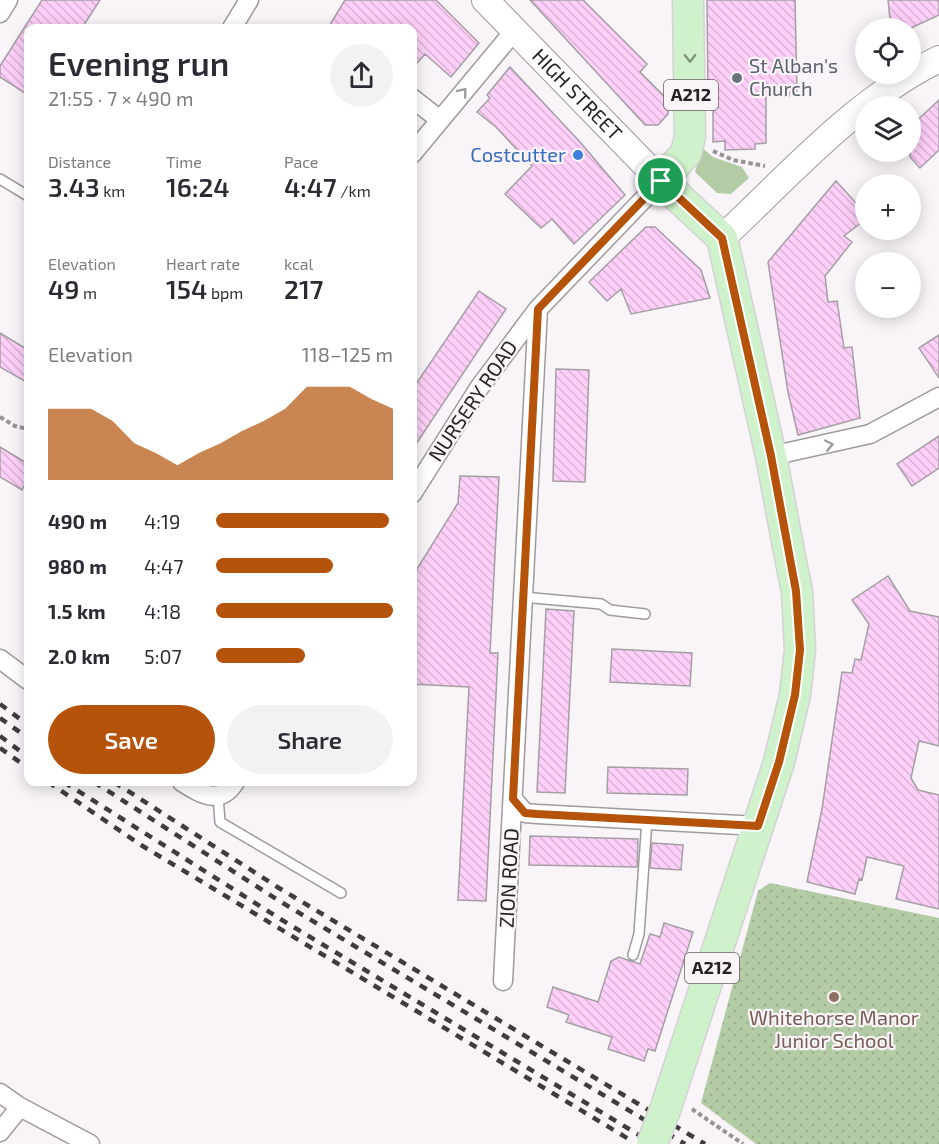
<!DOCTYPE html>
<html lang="en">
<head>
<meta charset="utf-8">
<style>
  body { margin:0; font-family:"Exo 2",sans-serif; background:#f2f2f3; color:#2b2b33; height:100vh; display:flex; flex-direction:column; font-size:22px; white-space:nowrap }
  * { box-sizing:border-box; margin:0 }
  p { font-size:20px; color:#7c7c81 }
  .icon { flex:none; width:33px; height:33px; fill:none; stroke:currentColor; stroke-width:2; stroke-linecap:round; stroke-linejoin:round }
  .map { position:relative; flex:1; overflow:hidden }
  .side { position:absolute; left:24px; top:24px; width:393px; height:762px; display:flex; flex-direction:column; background:#fff; border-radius:12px; box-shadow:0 3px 15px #0003 }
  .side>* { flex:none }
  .fabs { position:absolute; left:855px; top:18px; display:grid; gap:12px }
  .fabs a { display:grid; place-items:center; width:66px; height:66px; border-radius:50%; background:#fff; box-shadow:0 3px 15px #0003; font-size:30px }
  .pin { position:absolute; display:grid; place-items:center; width:51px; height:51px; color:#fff; margin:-26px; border:3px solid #fff; border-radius:50%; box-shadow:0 2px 6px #0007 }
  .round { display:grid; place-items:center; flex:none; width:63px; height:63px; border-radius:32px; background:#f2f2f3 }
  .summary { display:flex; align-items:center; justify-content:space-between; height:102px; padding:0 24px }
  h1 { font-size:33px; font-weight:600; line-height:45px }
  .metrics { display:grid; grid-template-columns:repeat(3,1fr); gap:9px; height:102px; padding:6px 24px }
  .metrics div { display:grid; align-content:center }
  .metrics b { font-size:26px; font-weight:600 }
  .metrics small { font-size:16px; font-weight:400 }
  .metrics p { font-size:16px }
  .chart { height:168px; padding:12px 24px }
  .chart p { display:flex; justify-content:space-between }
  .chart svg { width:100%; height:108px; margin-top:6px; fill:#b45309; opacity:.7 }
  .primary-button { display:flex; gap:12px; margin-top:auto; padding:12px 24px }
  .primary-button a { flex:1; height:69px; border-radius:36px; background:#b45309; color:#fff; font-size:24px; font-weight:600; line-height:69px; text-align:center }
  .primary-button a+a { background:#f2f2f3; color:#2b2b33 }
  ul { padding:0 24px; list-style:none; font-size:20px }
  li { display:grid; grid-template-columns:96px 72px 1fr; align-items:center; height:45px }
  li i { height:15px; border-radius:8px; background:#b45309 }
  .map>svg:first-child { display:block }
  .grass { fill:#b4cca5 }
  .park { fill:url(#park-dots) }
  .building { fill:url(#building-back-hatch); stroke:#a49fa3; stroke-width:1.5 }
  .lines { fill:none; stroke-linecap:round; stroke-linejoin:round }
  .service-casing { stroke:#9f9a9e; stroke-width:12 }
  .minor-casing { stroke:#9f9a9e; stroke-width:21 }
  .secondary-casing { stroke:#9f9a9e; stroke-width:28 }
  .primary-casing { stroke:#d3d3d3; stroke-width:33 }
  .path { stroke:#969396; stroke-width:4; stroke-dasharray:4.5 3; stroke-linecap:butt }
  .service { stroke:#fff; stroke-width:9 }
  .minor { stroke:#fff; stroke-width:18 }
  .secondary { stroke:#fff; stroke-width:26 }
  .primary { stroke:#cff1cb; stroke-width:30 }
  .rail { stroke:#3f3c3f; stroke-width:4.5; stroke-dasharray:8 8; stroke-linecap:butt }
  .primary-bridge-casing { stroke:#d3d3d3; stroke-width:33; stroke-linecap:butt }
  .primary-bridge { stroke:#cff1cb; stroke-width:30 }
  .oneway { stroke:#829480 }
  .oneway2 { stroke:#9c9c9c }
  .route-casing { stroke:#fff; stroke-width:12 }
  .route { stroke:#b45309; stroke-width:8 }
  .worship-dot { fill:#6b7280; stroke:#f8f4f8; stroke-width:2 }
  .shop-dot { fill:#3f7fe0; stroke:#f8f4f8; stroke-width:2 }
  .education-dot { fill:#8d6e63; stroke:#f8f4f8; stroke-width:2 }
  .labels { text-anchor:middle; stroke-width:4.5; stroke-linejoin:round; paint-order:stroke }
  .shield { fill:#f8f4f8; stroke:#646164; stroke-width:1.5 }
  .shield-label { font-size:18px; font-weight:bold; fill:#242224 }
  .worship-label { font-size:20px; fill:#5b616d; stroke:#f8f4f8; text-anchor:start }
  .street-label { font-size:20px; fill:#242224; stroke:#f8f4f8 }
  .shop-label { font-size:20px; fill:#366cbe; stroke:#f8f4f8; text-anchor:end }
  .education-label { font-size:20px; fill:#785e54; stroke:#f8f4f8 }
</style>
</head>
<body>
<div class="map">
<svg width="939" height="1144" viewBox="0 0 939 1144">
  <defs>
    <pattern id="park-dots" width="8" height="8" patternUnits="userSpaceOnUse" patternTransform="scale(1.5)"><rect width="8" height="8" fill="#b4cca5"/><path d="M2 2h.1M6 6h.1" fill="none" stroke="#9baf8e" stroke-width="1.8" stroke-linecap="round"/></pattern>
    <pattern id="building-back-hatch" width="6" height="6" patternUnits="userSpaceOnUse" patternTransform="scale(1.5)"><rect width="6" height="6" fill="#fed0f9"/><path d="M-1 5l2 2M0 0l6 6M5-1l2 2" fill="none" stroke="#dab2d5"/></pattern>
  </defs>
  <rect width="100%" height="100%" fill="#f8f4f8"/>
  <path class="grass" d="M 702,148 L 713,157 L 742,167 L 749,178 L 731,194 L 717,193 L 695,172 Z"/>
  <path class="park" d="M 770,883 L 939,918 L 939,1144 L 756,1144 L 701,1103 L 758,891 Z"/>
  <path class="building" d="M 42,0 L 100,0 L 82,28 L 28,28 L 28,95 L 0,77 L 0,66 Z
    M 345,0 L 436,0 L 479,43 L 451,77 L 425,54 L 412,69 L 412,28 L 328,28 Z
    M 530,0 L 583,0 L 647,64 L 640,72 L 668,100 L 668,114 L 658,125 L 645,125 Z
    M 707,0 L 795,0 L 797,93 L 789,93 L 789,96 L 766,97 L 766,143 L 755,144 L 755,149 L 725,150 L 725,141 L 713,142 L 713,96 L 708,96 Z
    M 888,0 L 939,0 L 939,15 L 911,28 L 891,28 Z
    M 510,67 L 580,142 L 625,195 L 574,244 L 552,219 L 541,228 L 505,194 L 532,166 L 496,127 L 477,112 L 490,98 L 487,95 Z
    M 939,100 L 939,150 L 920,168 L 910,157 L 910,127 Z
    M 836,181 L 866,214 L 866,219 L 844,236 L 852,242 L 825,276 L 828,302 L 837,301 L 844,348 L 852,347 L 860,418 L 798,435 L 788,392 L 768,262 Z
    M 646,227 L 655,227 L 701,270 L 710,298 L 631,314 L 621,289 L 607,301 L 589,282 Z
    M 479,291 L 506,309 L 412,450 L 412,390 Z
    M 0,333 L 28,350 L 28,383 L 0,367 Z
    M 939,335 L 939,378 L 919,348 Z
    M 556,369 L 589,370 L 585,482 L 553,481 Z
    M 939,436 L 939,468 L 912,486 L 897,464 Z
    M 0,447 L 28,464 L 28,478 L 22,490 L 0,477 Z
    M 460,476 L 499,477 L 490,653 L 498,653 L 486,901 L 458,900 L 469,687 L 412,684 L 412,577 L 458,503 Z
    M 888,576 L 910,611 L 939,617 L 939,746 L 919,741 L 911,778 L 918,790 L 939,795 L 939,909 L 896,899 L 904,866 L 867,857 L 862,880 L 859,879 L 855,894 L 807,882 L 822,809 L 842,672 L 852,673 L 855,659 L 861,660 L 869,624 L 852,600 Z
    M 546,609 L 574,611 L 565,793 L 537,792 Z
    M 612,649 L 692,653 L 690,686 L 610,682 Z
    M 608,767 L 688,769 L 687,795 L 607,793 Z
    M 530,836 L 638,839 L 637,867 L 529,865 Z
    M 652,843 L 683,845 L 681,870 L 650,868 Z
    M 664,923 L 693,932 L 655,1051 L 648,1049 L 644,1061 L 608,1049 L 612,1037 L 566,1022 L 569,1015 L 547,1007 L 553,987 L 598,1002 L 611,961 L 619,957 L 640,964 L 650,934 L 660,937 Z"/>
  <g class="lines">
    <defs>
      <path id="service" d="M 0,179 L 28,196
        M 522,597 L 601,604 L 610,610 L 645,614
        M 218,796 L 220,822 L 341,893
        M 633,955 L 639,934 L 647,820"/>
      <path id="minor" d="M 0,13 L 8,0
        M 232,28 L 249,0
        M 412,98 L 440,120
        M 412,154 L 515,30
        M 771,456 L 870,434 L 939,397
        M 412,494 L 479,388 L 538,309 L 661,181
        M 0,659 L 28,680
        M 182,782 C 201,794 220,806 235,782
        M 513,799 L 525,813 L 537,814 L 758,826
        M 503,981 L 538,309
        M 0,1093 L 20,1107 L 90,1144
        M 0,1132 L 20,1107"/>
      <g id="secondary">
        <path id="s1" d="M 485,0 L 661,181"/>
        <path d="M 722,238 C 791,174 854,101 939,59"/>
      </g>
      <path id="primary" d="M 665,1110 L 779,762 L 795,695 L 800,650 L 797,591 L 791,562 L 771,456 L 722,238 L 661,181 L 686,153 L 690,137 L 688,0"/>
    </defs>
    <use href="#service" class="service-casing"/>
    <use href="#minor" class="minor-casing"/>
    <use href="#secondary" class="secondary-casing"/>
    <use href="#primary" class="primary-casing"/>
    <path class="path" d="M 713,151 L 733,160 L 765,166
      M 0,417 L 15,426 L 28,429
      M 692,1109 L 743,1144"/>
    <use href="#service" class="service"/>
    <use href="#minor" class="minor"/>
    <use href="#secondary" class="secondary"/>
    <use href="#primary" class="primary"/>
    <path class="rail" d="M 0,704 L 28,725
      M 0,718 L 28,738
      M 0,736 L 28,757
      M 0,748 L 28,768
      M 48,782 L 141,845 L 632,1141
      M 64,782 L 282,920 L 654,1144
      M 94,782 L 281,902 L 685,1144
      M 114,782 L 279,888 L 705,1144"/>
    <defs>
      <path id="primary-bridge" d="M 652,1144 L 665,1110"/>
    </defs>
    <use href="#primary-bridge" class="primary-bridge-casing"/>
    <use href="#primary-bridge" class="primary-bridge"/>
  </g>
  <defs><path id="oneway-chevron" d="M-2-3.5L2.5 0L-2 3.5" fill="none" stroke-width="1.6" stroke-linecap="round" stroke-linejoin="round" transform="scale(1.5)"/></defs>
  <use class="oneway" href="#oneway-chevron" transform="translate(690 58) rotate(89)"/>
  <g class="oneway2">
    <use href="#oneway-chevron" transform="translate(463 92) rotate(-50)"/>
    <use href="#oneway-chevron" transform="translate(829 445) rotate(-12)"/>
  </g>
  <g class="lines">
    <defs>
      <path id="route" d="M 661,181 L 722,238 L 771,456 L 796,591 L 800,650 L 795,695 L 779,762 L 758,826 L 537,814 L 525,813 L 513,799 L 538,309 Z"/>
    </defs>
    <use href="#route" class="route-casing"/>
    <use href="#route" class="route"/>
  </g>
  <circle class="worship-dot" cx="737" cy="78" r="6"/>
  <circle class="shop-dot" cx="578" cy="155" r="6"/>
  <circle class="education-dot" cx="834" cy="997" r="6"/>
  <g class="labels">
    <g class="shield">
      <rect x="664" y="80" width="54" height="30" rx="4.5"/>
      <rect x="685" y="953" width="54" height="30" rx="4.5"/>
    </g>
    <g class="shield-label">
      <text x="691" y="101">A212</text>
      <text x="712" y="974">A212</text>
    </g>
    <g class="worship-label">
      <text x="749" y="73">St Alban's<tspan x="749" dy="23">Church</tspan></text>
    </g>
    <g class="street-label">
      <text dy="7" stroke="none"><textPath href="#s1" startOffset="132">HIGH STREET</textPath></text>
      <text transform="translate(473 401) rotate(-56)" y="7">NURSERY ROAD</text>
      <text transform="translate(509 878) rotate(-87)" y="7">ZION ROAD</text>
    </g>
    <g class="shop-label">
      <text x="566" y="162">Costcutter</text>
    </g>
    <g class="education-label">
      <text x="834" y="1025">Whitehorse Manor<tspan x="834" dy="23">Junior School</tspan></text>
    </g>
  </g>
</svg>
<div class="fabs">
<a><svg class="icon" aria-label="locate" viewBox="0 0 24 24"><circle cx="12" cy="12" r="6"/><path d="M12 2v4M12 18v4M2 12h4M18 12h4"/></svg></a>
<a><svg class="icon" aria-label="layers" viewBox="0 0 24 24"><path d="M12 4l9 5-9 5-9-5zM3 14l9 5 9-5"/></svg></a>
<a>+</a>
<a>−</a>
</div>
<div class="pin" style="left:661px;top:181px;background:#1e9e55"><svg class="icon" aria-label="arrive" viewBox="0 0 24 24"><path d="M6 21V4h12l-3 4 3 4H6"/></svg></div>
<section class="side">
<div class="summary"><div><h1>Evening run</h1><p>21:55 · 7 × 490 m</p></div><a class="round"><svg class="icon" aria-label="share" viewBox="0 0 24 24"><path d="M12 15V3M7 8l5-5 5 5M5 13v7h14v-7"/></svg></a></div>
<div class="metrics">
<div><p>Distance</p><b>3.43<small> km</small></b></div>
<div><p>Time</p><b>16:24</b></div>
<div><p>Pace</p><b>4:47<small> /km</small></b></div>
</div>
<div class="metrics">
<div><p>Elevation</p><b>49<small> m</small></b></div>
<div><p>Heart rate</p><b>154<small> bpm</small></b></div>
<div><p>kcal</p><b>217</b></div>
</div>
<div class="chart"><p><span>Elevation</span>118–125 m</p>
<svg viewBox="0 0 160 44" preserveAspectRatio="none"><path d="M0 44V15L10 15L20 15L30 20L40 29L50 33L60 38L70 33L80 29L90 24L100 20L110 15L120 6L130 6L140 6L150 11L160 15V44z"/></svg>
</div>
<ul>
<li><b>490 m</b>4:19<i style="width:98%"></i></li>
<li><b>980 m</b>4:47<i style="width:66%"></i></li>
<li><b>1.5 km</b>4:18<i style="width:100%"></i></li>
<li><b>2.0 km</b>5:07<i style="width:50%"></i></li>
</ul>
<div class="primary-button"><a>Save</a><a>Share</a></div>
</section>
</div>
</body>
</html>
